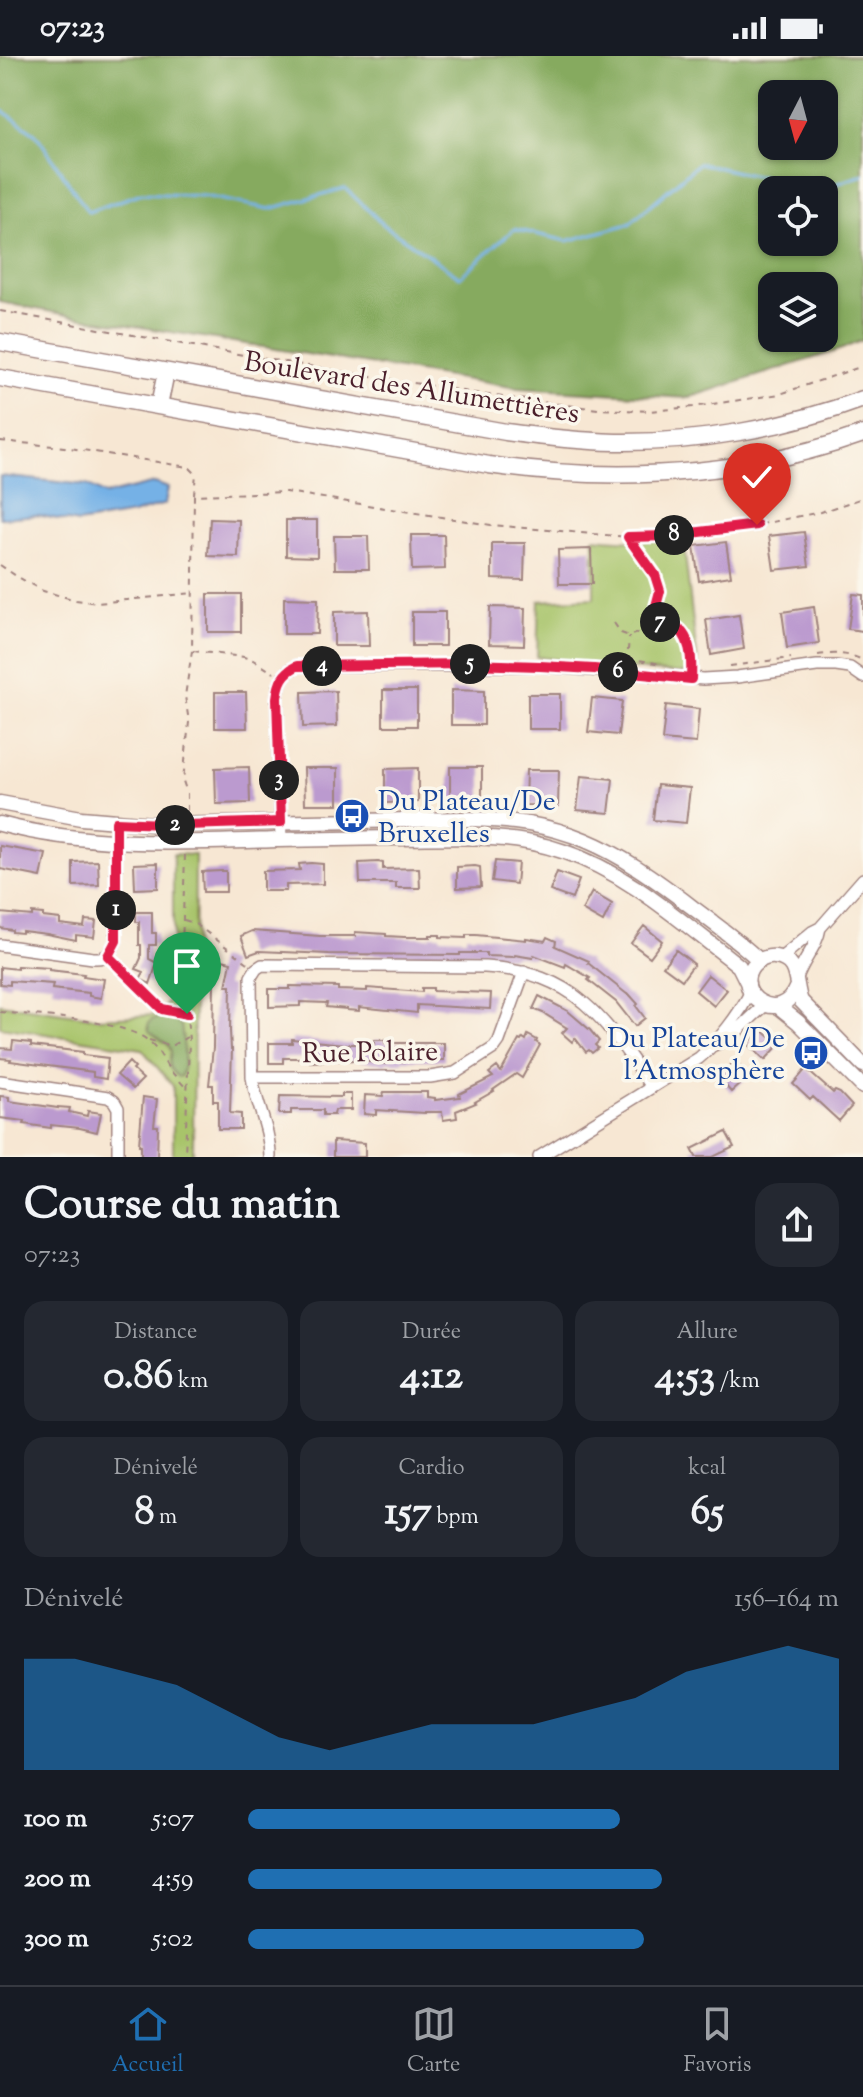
<!DOCTYPE html>
<html lang="fr">
<head>
<meta charset="utf-8">
<style>
  body { margin:0; font-family:"Sorts Mill Goudy",serif; background:#242831; color:#f1f3f6; height:100vh; display:flex; flex-direction:column; font-size:30px; white-space:nowrap }
  * { box-sizing:border-box; margin:0 }
  p { font-size:26px; color:#9ea1a6 }
  .icon { flex:none; width:44px; height:44px; fill:none; stroke:currentColor; stroke-width:2; stroke-linecap:round; stroke-linejoin:round }
  .map { position:relative; height:1101px; overflow:hidden }
  .drawer { display:flex; flex-direction:column; background:#171b24; flex:1 }
  .drawer>* { flex:none }
  .needle { width:52px; rotate:186deg }
  .fabs { position:absolute; left:758px; top:24px; display:grid; gap:16px }
  .fabs a { display:grid; place-items:center; width:80px; height:80px; border-radius:16px; background:#171b24; box-shadow:0 2px 6px #0004; font-size:40px }
  .pin { position:absolute; display:grid; place-items:center; width:68px; height:68px; color:#fff; margin:-82px -34px; border-radius:50% 50% 50% 0; rotate:-45deg; box-shadow:0 0 8px #0007 }
  .pin .icon { rotate:45deg }
  .km { position:absolute; width:40px; height:40px; margin:-20px; border-radius:50%; background:#222; color:#fff; font-size:22px; line-height:40px; text-align:center }
  .round { display:grid; place-items:center; flex:none; width:84px; height:84px; border-radius:24px; background:#242831 }
  .head { display:flex; align-items:center; justify-content:space-between; height:136px; padding:0 24px }
  h1 { font-size:44px; font-weight:800; line-height:60px }
  .metrics { display:grid; grid-template-columns:repeat(3,1fr); gap:12px; height:136px; padding:8px 24px }
  .metrics div { display:grid; align-content:center; border-radius:20px; background:#242831; text-align:center }
  .metrics b { font-size:40px; font-weight:800 }
  .metrics small { font-size:22px; font-weight:400 }
  .metrics p { font-size:22px }
  .chart { height:224px; padding:16px 24px }
  .chart p { display:flex; justify-content:space-between }
  .chart svg { width:100%; height:144px; margin-top:8px; fill:#1f6fb2; opacity:.7 }
  ul { padding:0 24px; list-style:none; font-size:26px }
  li { display:grid; grid-template-columns:128px 96px 1fr; align-items:center; height:60px }
  li i { height:20px; border-radius:10px; background:#1f6fb2 }
  .status { display:flex; justify-content:space-between; align-items:center; height:56px; padding:0 40px; background:#171b24; direction:ltr }
  .status svg { height:22px; fill:currentColor }
  .tabs { display:flex; justify-content:space-around; align-items:center; height:112px; border-top:2px solid #363941; background:#171b24; font-size:22px; color:#9ea1a6 }
  .tabs a { display:grid; justify-items:center; gap:4px }
  .tabs .selected { color:#1f6fb2 }
  .map>svg:first-child { display:block }
  .green { fill:#a8c46b; stroke:#79724b; stroke-width:2 }
  .forest { fill:#86aa5f; stroke:#686445; stroke-width:2; fill-rule:evenodd }
  .water { fill:#74b1e6; stroke:#5f6888; stroke-width:2 }
  .lines { fill:none; stroke-linecap:round; stroke-linejoin:round }
  .stream { stroke:#74b1e6; stroke-width:3 }
  .building { fill:#bb9acf }
  .minor-casing { stroke:#a0837f; stroke-width:14 }
  .major-casing { stroke:#a0837f; stroke-width:17 }
  .highway-casing { stroke:#a0837f; stroke-width:19 }
  .path { stroke:#a0837f; stroke-width:2; stroke-dasharray:6 6; stroke-linecap:butt }
  .minor { stroke:#fff; stroke-width:11 }
  .major { stroke:#fff; stroke-width:14 }
  .highway { stroke:#fff; stroke-width:16 }
  .route-casing { stroke:#fff; stroke-width:16 }
  .route { stroke:#e11d48; stroke-width:10 }
  .labels { text-anchor:middle; stroke-width:7; stroke-linejoin:round; paint-order:stroke }
  .street-label { font-size:28px; fill:#4a1f2b; stroke:#fbf7ec }
  .transit-label { font-size:28px; fill:#164399; stroke:#fbf7ec; text-anchor:start }
</style>
</head>
<body>
<div class="status"><b>07:23</b><svg viewBox="0 0 49 12"><path d="M0 12V9h3v3zM5 12V6h3v6zM10 12V3h3v9zM15 12V0h3v12zM26 1h20v11H26zM47 4h2v5h-2z"/></svg></div>
<div class="map">
<svg width="863" height="1101" viewBox="0 0 863 1101">
  <rect width="100%" height="100%" fill="#fbf7ec"/>
  <filter id="ink" filterUnits="userSpaceOnUse"><feTurbulence type="fractalNoise" baseFrequency=".0125" numOctaves="2"/><feDisplacementMap in="SourceGraphic" scale="16" xChannelSelector="R" yChannelSelector="G"/><feConvolveMatrix kernelMatrix="1 2 1 2 8 2 1 2 1" color-interpolation-filters="sRGB"/></filter>
  <filter id="wash" filterUnits="userSpaceOnUse"><feTurbulence type="fractalNoise" baseFrequency=".006" numOctaves="4" result="noise"/><feDisplacementMap in="SourceGraphic" scale="32" xChannelSelector="R" yChannelSelector="G"/><feGaussianBlur stdDeviation="1.8" result="paint"/><feColorMatrix in="noise" values="0 0 0 0 0 0 0 0 0 0 0 0 0 0 0 0 0 1.4 0 .05"/><feComposite in="paint" operator="in"/></filter>
  <g filter="url(#wash)">
    <rect width="100%" height="100%" fill="#f7e7d3"/>
    <path class="green" d="M 683,481 L 699,618 L 651,615 L 537,601 L 539,545 L 594,542 L 594,482 C 624,485 653,487 683,481 Z
      M 173,798 L 195,799 L 193,1101 L 173,1101 L 173,1030 L 142,993 L 0,971 L 0,948 L 97,962 L 157,959 L 173,940 Z"/>
    <path class="forest" d="M 0,0 L 863,0 L 863,284 L 842,293 L 688,342 L 517,332 L 78,261 L 0,246 ZM 772,38 L 824,38 L 824,90 L 772,90 ZM 772,134 L 824,134 L 824,186 L 772,186 ZM 772,230 L 824,230 L 824,282 L 772,282 Z
      M 160,962 L 173,963 L 181,969 C 183,986 187,1004 181,1020 L 178,1021 C 166,1010 169,1009 171,995 L 168,989 L 149,975 L 148,969 L 151,964 Z"/>
    <path class="water" d="M 0,420 L 87,429 L 105,439 L 155,427 L 168,432 L 165,448 L 133,458 L 78,467 L 37,459 L 2,462 L 0,462 Z"/>
    <g class="lines">
      <path class="stream" d="M 0,53 L 36,78 L 88,156 L 142,137 L 204,140 L 270,153 L 345,132 L 384,169 L 460,221 L 514,173 L 567,185 L 629,168 L 699,107 L 755,120 L 833,129 L 863,119"/>
    </g>
    <g id="blocks">
      <path class="building" d="M 210,463 L 239,464 L 238,501 L 208,500 Z
        M 286,464 L 317,464 L 317,501 L 286,500 Z
        M 804,476 L 809,510 L 774,514 L 769,480 Z
        M 411,479 L 444,479 L 445,513 L 412,514 Z
        M 334,480 L 368,480 L 369,513 L 335,513 Z
        M 726,486 L 731,520 L 699,525 L 694,490 Z
        M 492,487 L 525,487 L 524,524 L 492,523 Z
        M 591,493 L 592,528 L 559,528 L 558,494 Z
        M 208,538 L 241,538 L 241,576 L 208,576 Z
        M 853,538 L 863,539 L 863,575 L 848,573 Z
        M 284,542 L 318,543 L 317,578 L 284,578 Z
        M 490,551 L 525,552 L 524,589 L 489,588 Z
        M 814,551 L 819,587 L 787,592 L 782,556 Z
        M 368,555 L 369,590 L 334,590 L 334,556 Z
        M 412,556 L 445,556 L 445,590 L 412,590 Z
        M 739,559 L 744,593 L 711,599 L 706,564 Z
        M 383,634 L 417,634 L 417,670 L 383,670 Z
        M 451,634 L 484,635 L 484,669 L 451,669 Z
        M 336,635 L 337,670 L 303,671 L 302,636 Z
        M 215,636 L 246,636 L 247,672 L 215,672 Z
        M 528,638 L 560,638 L 560,673 L 528,673 Z
        M 592,642 L 622,645 L 618,679 L 588,676 Z
        M 666,649 L 699,653 L 696,687 L 662,684 Z
        M 249,711 L 250,747 L 216,748 L 215,712 Z
        M 450,711 L 482,711 L 482,746 L 450,746 Z
        M 304,712 L 338,712 L 338,748 L 305,748 Z
        M 418,712 L 418,746 L 385,747 L 385,713 Z
        M 526,714 L 559,714 L 558,750 L 525,749 Z
        M 581,720 L 613,723 L 609,757 L 577,754 Z
        M 657,729 L 690,732 L 686,767 L 653,764 Z
        M 0,790 L 46,798 L 41,821 L 0,813 Z
        M 98,805 L 99,829 L 73,830 L 73,806 Z
        M 495,805 L 518,807 L 516,828 L 492,825 Z
        M 378,806 L 383,807 L 383,813 L 419,812 L 420,832 L 396,832 L 396,827 L 360,827 L 359,807 Z
        M 158,807 L 158,832 L 135,833 L 134,808 Z
        M 311,807 L 323,808 L 323,828 L 286,829 L 286,835 L 263,835 L 263,815 L 300,814 L 299,808 Z
        M 475,810 L 480,811 L 481,831 L 457,832 L 457,811 Z
        M 221,815 L 226,815 L 226,836 L 203,836 L 202,816 Z
        M 557,816 L 579,824 L 572,843 L 550,835 Z
        M 592,836 L 612,848 L 603,866 L 582,854 Z
        M 136,856 L 152,856 L 152,877 L 156,877 L 156,889 L 149,889 L 149,903 L 157,907 L 150,928 L 140,923 L 144,916 L 136,913 L 141,902 L 141,889 L 139,889 L 139,866 L 136,866 Z
        M 0,857 L 32,860 L 32,857 L 43,858 L 43,861 L 60,863 L 60,868 L 84,871 L 85,864 L 96,865 L 94,881 L 76,879 L 76,884 L 47,878 L 22,875 L 22,877 L 12,876 L 12,874 L 0,872 Z
        M 644,870 L 662,885 L 650,901 L 631,887 Z
        M 252,875 L 320,880 L 355,880 L 355,876 L 386,878 L 386,880 L 404,881 L 430,881 L 430,879 L 440,879 L 440,881 L 466,882 L 466,879 L 476,879 L 526,884 L 526,882 L 545,885 L 547,881 L 556,885 L 555,890 L 589,905 L 588,907 L 628,939 L 629,938 L 638,948 L 636,950 L 645,962 L 635,970 L 616,946 L 588,924 L 590,922 L 566,908 L 565,911 L 534,899 L 533,902 L 515,899 L 514,901 L 486,900 L 486,897 L 460,897 L 460,899 L 329,898 L 259,895 L 248,899 L 241,880 Z
        M 676,894 L 694,908 L 682,924 L 663,910 Z
        M 218,903 L 231,906 L 226,930 L 231,930 L 230,975 L 231,993 L 232,993 L 230,1057 L 241,1058 L 241,1073 L 218,1073 L 218,1045 L 213,1045 L 213,1029 L 209,1029 L 213,992 L 214,922 Z
        M 17,910 L 49,912 L 49,914 L 84,918 L 83,920 L 104,923 L 101,942 L 89,940 L 89,937 L 52,933 L 53,928 L 10,925 L 10,929 L 0,928 L 0,911 L 17,913 Z
        M 708,919 L 727,934 L 714,950 L 696,935 Z
        M 290,930 L 338,931 L 338,934 L 367,935 L 367,932 L 422,936 L 422,932 L 433,932 L 433,935 L 491,937 L 490,953 L 417,949 L 417,957 L 359,951 L 359,955 L 347,954 L 347,953 L 326,951 L 327,947 L 300,946 L 300,950 L 269,951 L 269,933 L 290,933 Z
        M 539,940 L 568,955 L 590,974 L 599,985 L 595,989 L 598,992 L 592,997 L 589,994 L 586,996 L 575,982 L 572,986 L 562,977 L 567,972 L 543,957 L 533,953 Z
        M 761,973 L 779,989 L 765,1004 L 748,988 Z
        M 528,979 L 537,984 L 536,986 L 540,989 L 522,1022 L 516,1018 L 493,1034 L 494,1035 L 475,1046 L 476,1047 L 456,1055 L 457,1062 L 443,1064 L 442,1056 L 425,1056 L 425,1057 L 376,1054 L 376,1059 L 364,1058 L 365,1039 L 383,1040 L 384,1036 L 427,1036 L 427,1041 L 435,1042 L 435,1044 L 460,1041 L 459,1038 L 493,1021 L 489,1017 L 497,1011 L 501,1016 L 519,984 L 521,985 L 523,982 L 526,984 Z
        M 292,983 L 345,988 L 374,988 L 374,984 L 385,984 L 385,987 L 444,987 L 444,1004 L 403,1004 L 403,1006 L 386,1006 L 386,1008 L 351,1004 L 310,1006 L 310,1002 L 283,1002 L 283,1007 L 269,1007 L 269,987 L 292,987 Z
        M 13,985 L 31,987 L 31,990 L 83,996 L 83,999 L 108,1002 L 106,1023 L 93,1021 L 93,1016 L 10,1005 L 11,1003 L 0,1002 L 0,992 L 12,993 Z
        M 735,1005 L 749,1020 L 731,1036 L 718,1021 Z
        M 129,1006 L 135,1012 L 133,1014 L 143,1023 L 133,1033 L 117,1019 Z
        M 806,1013 L 833,1037 L 835,1035 L 840,1037 L 852,1050 L 839,1065 L 813,1041 L 810,1044 L 793,1028 Z
        M 342,1038 L 351,1038 L 351,1054 L 335,1054 L 334,1059 L 323,1059 L 323,1054 L 291,1054 L 291,1058 L 279,1058 L 280,1040 L 342,1041 Z
        M 0,1040 L 9,1041 L 9,1045 L 58,1052 L 58,1051 L 70,1052 L 69,1056 L 87,1060 L 88,1055 L 101,1057 L 97,1076 L 80,1072 L 51,1069 L 51,1072 L 24,1068 L 25,1065 L 0,1062 Z
        M 143,1041 L 157,1043 L 154,1070 L 158,1070 L 157,1101 L 141,1101 L 141,1089 L 139,1089 Z
        M 726,1076 L 734,1091 L 713,1101 L 696,1101 L 692,1093 Z
        M 333,1085 L 365,1087 L 365,1101 L 333,1101 Z"/>
    </g>
  </g>
  <g filter="url(#ink)">
    <use href="#blocks" fill-opacity="0" stroke="#a0837f" stroke-width="2"/>
    <g class="lines">
      <defs>
        <path id="minor" d="M 281,784 L 277,642 C 279,626 283,617 297,610 L 540,610 L 703,623 L 737,621 L 817,610 L 836,610 L 850,612 L 863,621
          M 0,889 L 93,902 C 107,903 110,898 116,885 L 116,766
          M 781,902 L 812,876 L 820,872 L 863,823
          M 797,922 C 803,903 817,891 820,872
          M 714,989 C 734,983 748,962 766,949
          M 252,1021 L 430,1021 L 455,1017 L 494,992 L 499,985 L 524,916
          M 0,1025 L 108,1041 L 114,1045 L 118,1052 L 118,1101
          M 270,1101 C 270,1072 256,1049 252,1021 L 251,921 L 256,913 L 262,909 L 485,911 C 574,916 605,962 651,1031
          M 539,1101 L 699,1002 C 719,985 738,960 750,937"/>
        <path id="major" d="M 0,747 L 81,762 L 164,769 L 461,763 C 564,763 612,790 692,851 C 715,868 739,885 760,905
          M 0,768 C 90,792 185,787 278,784 C 316,783 355,783 393,782 C 449,782 508,776 562,795 C 626,816 677,862 729,902 L 739,910 L 748,928
          M 796,932 C 780,971 731,938 753,910 C 759,904 767,900 775,901 C 800,904 794,928 801,945 L 863,1009
          M 778,950 L 798,966 L 863,1031"/>
        <path id="highway" d="M 0,286 L 506,376 C 542,381 579,385 616,386 C 699,387 785,372 863,343
          M 0,322 L 489,409 C 615,427 742,421 863,378
          M 159,350 L 166,316"/>
      </defs>
      <use href="#minor" class="minor-casing"/>
      <use href="#major" class="major-casing"/>
      <use href="#highway" class="highway-casing"/>
      <path class="path" d="M 0,255 L 254,301 L 487,339 L 598,353 L 650,355 L 693,351 L 780,338 L 863,310
        M 0,385 L 64,391 L 182,410 L 190,412 L 196,418 L 194,438
        M 0,509 L 16,520 L 43,535 L 76,544 L 97,547 L 193,537
        M 653,565 C 660,566 668,567 674,570 C 688,577 692,597 692,612
        M 614,567 L 621,577 L 629,580 L 645,574 L 652,565 L 660,535 L 655,519 L 629,482
        M 193,595 L 244,601 L 253,604 L 274,617
        M 818,599 C 835,597 847,597 863,604
        M 628,602 L 661,608
        M 627,607 L 629,581
        M 730,610 L 791,602
        M 187,755 L 187,737 L 183,725 L 189,666 L 185,640 L 192,595 L 194,439 L 286,436 L 491,469 L 628,481 L 667,480 L 757,469 L 820,456 L 863,442
        M 185,799 L 182,893 L 189,985 L 185,1101
        M 184,864 L 194,867 L 248,907
        M 115,907 L 162,953 L 186,957
        M 0,956 C 36,960 126,963 151,987 C 159,994 163,1004 169,1013 C 174,1019 180,1025 186,1032
        M 149,984 L 171,990 L 187,981"/>
      <use href="#minor" class="minor"/>
      <use href="#major" class="major"/>
      <use href="#highway" class="highway"/>
    </g>
  </g>
  <g class="lines" filter="url(#ink)">
    <defs>
      <path id="route" d="M 187,958 L 162,953 L 108,900 L 116,885 L 116,766 L 186,769 L 281,766 L 277,642 C 279,626 283,617 297,610 L 469,608 L 540,610 L 594,613 L 691,623 C 692,605 692,577 672,569 C 666,566 659,566 652,565 L 660,535 L 655,519 L 628,481 L 667,480 L 757,469"/>
    </defs>
    <use href="#route" class="route-casing"/>
    <use href="#route" class="route"/>
  </g>
  <defs>
    <symbol id="bus-disc" viewBox="-11 -11 22 22"><circle r="9.5" fill="#1a4fb4" stroke="#fbf7ec"/><path d="M-5-6H5V4H4V6H2V4H-2V6H-4V4H-5ZM-3.5-4V0h7V-4ZM-3.5 1.2v1.5H-2V1.2ZM2 1.2v1.5H3.5V1.2Z" fill="#fff"/></symbol>
  </defs>
  <g fill-rule="evenodd">
    <use href="#bus-disc" x="332" y="740" width="40" height="40"/>
    <use href="#bus-disc" x="791" y="977" width="40" height="40"/>
  </g>
  <g class="labels">
    <g class="street-label">
      <text transform="translate(412 330) rotate(9)" y="10">Boulevard des Allumettières</text>
      <text transform="translate(370 995) rotate(-1)" y="10">Rue Polaire</text>
    </g>
    <g class="transit-label">
      <text x="378" y="754">Du Plateau/De<tspan x="378" dy="32">Bruxelles</tspan></text>
      <text x="785" y="991" text-anchor="end">Du Plateau/De<tspan x="785" dy="32">l'Atmosphère</tspan></text>
    </g>
  </g>
</svg>
<div class="fabs">
<a><svg class="needle" viewBox="-14 -14 28 28"><path d="M0-13l5 13h-10z" fill="#e53935"/><path d="M0 13l5-13h-10z" fill="#9ea1a6"/></svg></a>
<a><svg class="icon" aria-label="locate" viewBox="0 0 24 24"><circle cx="12" cy="12" r="6"/><path d="M12 2v4M12 18v4M2 12h4M18 12h4"/></svg></a>
<a><svg class="icon" aria-label="layers" viewBox="0 0 24 24"><path d="M12 4l9 5-9 5-9-5zM3 14l9 5 9-5"/></svg></a>
</div>
<div class="pin" style="left:187px;top:958px;background:#1e9e55"><svg class="icon" aria-label="arrive" viewBox="0 0 24 24"><path d="M6 21V4h12l-3 4 3 4H6"/></svg></div>
<div class="pin" style="left:757px;top:469px;background:#d93025"><svg class="icon" aria-label="check" viewBox="0 0 24 24"><path d="M5 12l5 5 9-10"/></svg></div>
<b class="km" style="left:116px;top:854px">1</b>
<b class="km" style="left:175px;top:769px">2</b>
<b class="km" style="left:279px;top:724px">3</b>
<b class="km" style="left:322px;top:610px">4</b>
<b class="km" style="left:470px;top:608px">5</b>
<b class="km" style="left:618px;top:616px">6</b>
<b class="km" style="left:660px;top:566px">7</b>
<b class="km" style="left:674px;top:479px">8</b>
</div>
<section class="drawer">
<div class="head"><div><h1>Course du matin</h1><p>07:23</p></div><a class="round"><svg class="icon" aria-label="share" viewBox="0 0 24 24"><path d="M12 15V3M7 8l5-5 5 5M5 13v7h14v-7"/></svg></a></div>
<div class="metrics">
<div><p>Distance</p><b>0.86<small> km</small></b></div>
<div><p>Durée</p><b>4:12</b></div>
<div><p>Allure</p><b>4:53<small> /km</small></b></div>
</div>
<div class="metrics">
<div><p>Dénivelé</p><b>8<small> m</small></b></div>
<div><p>Cardio</p><b>157<small> bpm</small></b></div>
<div><p>kcal</p><b>65</b></div>
</div>
<div class="chart"><p><span>Dénivelé</span>156–164 m</p>
<svg viewBox="0 0 160 44" preserveAspectRatio="none"><path d="M0 44V10L10 10L20 14L30 18L40 26L50 34L60 38L70 34L80 30L90 30L100 30L110 26L120 22L130 14L140 10L150 6L160 10V44z"/></svg>
</div>
<ul>
<li><b>100 m</b>5:07<i style="width:63%"></i></li>
<li><b>200 m</b>4:59<i style="width:70%"></i></li>
<li><b>300 m</b>5:02<i style="width:67%"></i></li>
</ul>
</section>
<nav class="tabs">
<a class="selected"><svg class="icon" aria-label="home" viewBox="0 0 24 24"><path d="M3 11l9-7 9 7M6 9v11h12V9"/></svg>Accueil</a>
<a><svg class="icon" aria-label="map" viewBox="0 0 24 24"><path d="M3 6l6-2 6 2 6-2v14l-6 2-6-2-6 2zM9 4v14M15 6v14"/></svg>Carte</a>
<a><svg class="icon" aria-label="saved" viewBox="0 0 24 24"><path d="M7 4h10v16l-5-4-5 4z"/></svg>Favoris</a>
</nav>
</body>
</html>
